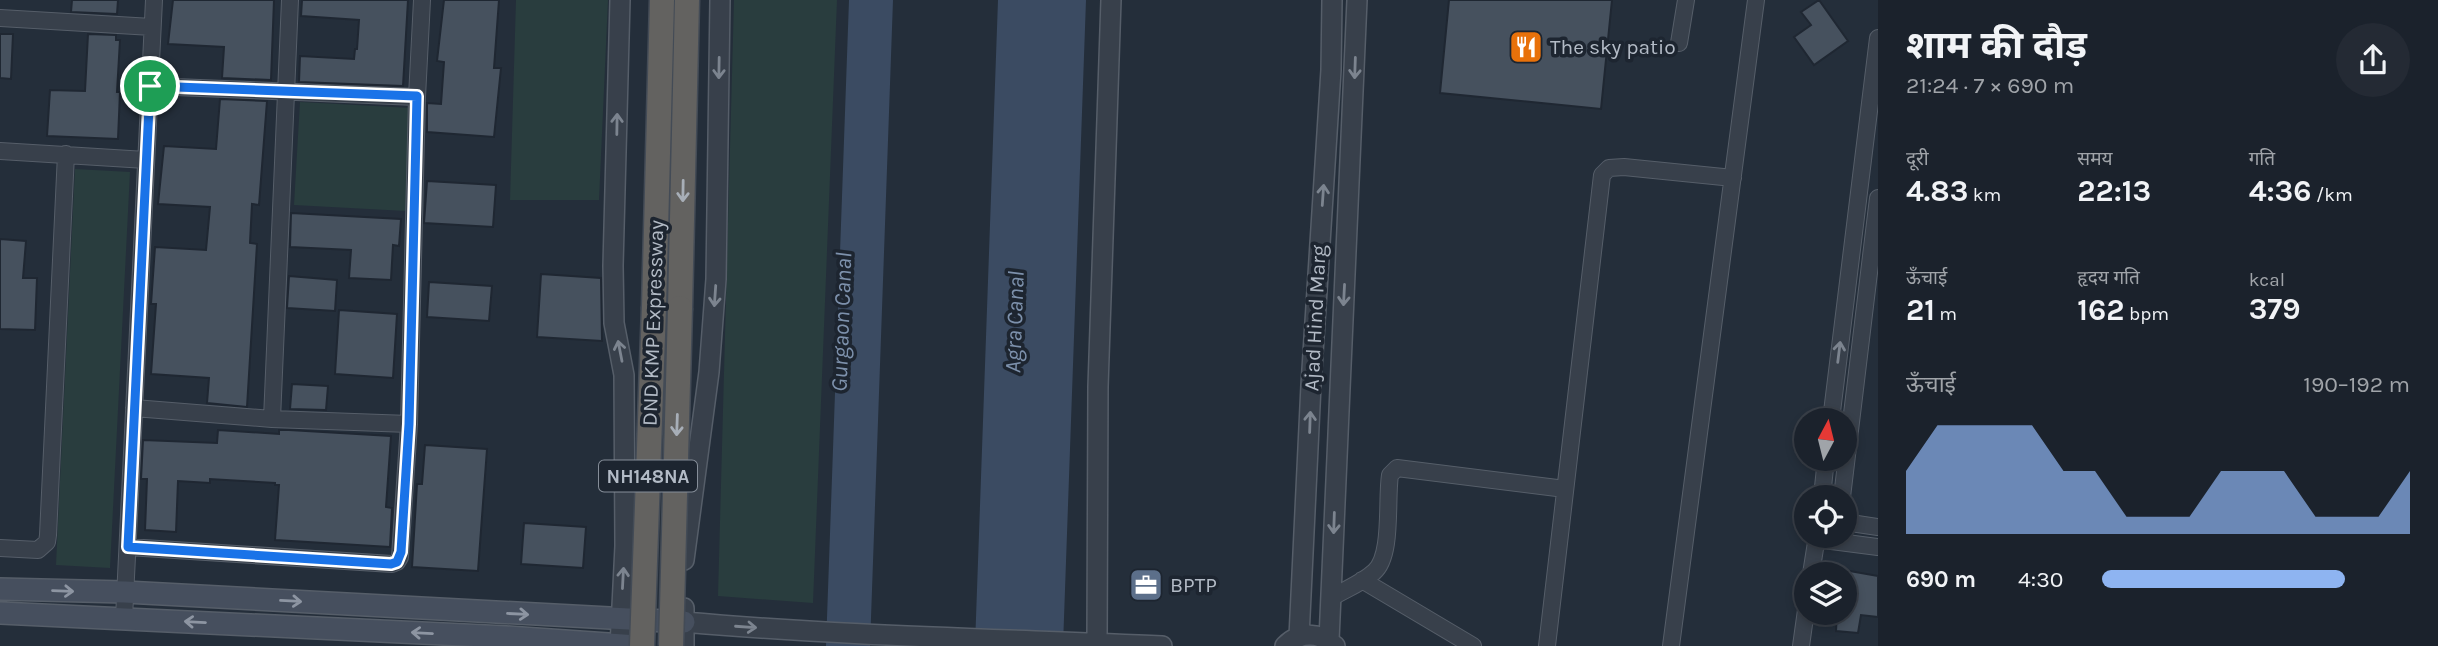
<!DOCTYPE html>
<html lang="hi">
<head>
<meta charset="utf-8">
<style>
  body { margin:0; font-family:Karla,"Noto Sans Devanagari",sans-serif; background:#242a34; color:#f1f3f6; height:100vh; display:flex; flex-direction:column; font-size:26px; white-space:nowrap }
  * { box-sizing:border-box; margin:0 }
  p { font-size:23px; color:#a0a4a9 }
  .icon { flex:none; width:38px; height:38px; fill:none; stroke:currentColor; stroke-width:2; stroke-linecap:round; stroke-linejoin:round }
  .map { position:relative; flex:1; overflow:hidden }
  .panel { display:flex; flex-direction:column; background:#1b222c; width:560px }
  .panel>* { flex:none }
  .needle { width:46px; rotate:7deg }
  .controls { position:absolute; left:1794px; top:408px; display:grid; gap:14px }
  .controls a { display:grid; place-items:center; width:63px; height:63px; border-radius:50%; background:#1b222c; box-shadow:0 4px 10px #0003,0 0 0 2px #393f48; font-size:35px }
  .pin { position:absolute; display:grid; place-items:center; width:60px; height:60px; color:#fff; margin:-30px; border:4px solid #fff; border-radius:50%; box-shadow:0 2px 7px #0007 }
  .round { display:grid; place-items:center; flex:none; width:74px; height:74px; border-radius:37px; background:#242a34 }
  .head { display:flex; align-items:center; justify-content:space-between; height:119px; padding:0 28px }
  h1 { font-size:38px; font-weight:700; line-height:52px }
  .figures { display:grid; grid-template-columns:repeat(3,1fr); gap:10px; height:119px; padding:7px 28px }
  .figures div { display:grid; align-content:center }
  .figures b { font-size:30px; font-weight:700 }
  .figures small { font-size:19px; font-weight:400 }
  .figures p { font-size:19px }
  .chart { height:196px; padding:14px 28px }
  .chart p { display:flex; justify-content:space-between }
  .chart svg { width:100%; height:126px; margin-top:7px; fill:#8eb4f1; opacity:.7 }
  ul { padding:0 28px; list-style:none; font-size:23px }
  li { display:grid; grid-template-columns:112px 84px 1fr; align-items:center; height:52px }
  li i { height:18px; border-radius:9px; background:#8eb4f1 }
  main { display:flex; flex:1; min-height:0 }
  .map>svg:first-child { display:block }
  .green { fill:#293d3e }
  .water { fill:#3b4b62 }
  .building { fill:#46515e; stroke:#1f2732; stroke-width:2 }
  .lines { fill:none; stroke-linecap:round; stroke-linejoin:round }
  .minor-casing { stroke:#565e69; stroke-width:18 }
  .tertiary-casing { stroke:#565e69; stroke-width:22 }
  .secondary-casing { stroke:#565e69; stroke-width:24 }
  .trunk-casing { stroke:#434b56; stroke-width:27 }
  .minor { stroke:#38404b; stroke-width:16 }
  .tertiary { stroke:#38404b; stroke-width:19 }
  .secondary { stroke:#464f5e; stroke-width:21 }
  .trunk { stroke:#636260; stroke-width:24 }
  .trunk-bridge-casing { stroke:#434b56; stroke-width:27; stroke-linecap:butt }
  .trunk-bridge { stroke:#636260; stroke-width:24 }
  .oneway { stroke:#7c848f }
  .oneway2 { stroke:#a7aeb7 }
  .oneway3 { stroke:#8d95a2 }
  .route-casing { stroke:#fff; stroke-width:14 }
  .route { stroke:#1a73e8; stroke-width:9 }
  .labels { text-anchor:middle; stroke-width:7; stroke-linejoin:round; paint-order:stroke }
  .shield { fill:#1d2530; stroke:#868e99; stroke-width:2 }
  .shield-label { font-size:19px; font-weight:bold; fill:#b3bbc6 }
  .poi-label { font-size:21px; fill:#b3bbc6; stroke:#1d2530; text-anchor:start }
  .street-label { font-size:21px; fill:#b3bbc6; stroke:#1d2530 }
  .water-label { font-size:23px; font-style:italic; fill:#7d91ac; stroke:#1d2530 }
</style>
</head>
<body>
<main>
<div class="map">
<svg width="1878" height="646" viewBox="0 0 1878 646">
  <rect width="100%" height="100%" fill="#242e3a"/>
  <path class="green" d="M 516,0 L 608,0 L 599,200 L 510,200 Z
    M 734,0 L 837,0 L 813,603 L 718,596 Z
    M 300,102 L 412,108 L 406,211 L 294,205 Z
    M 75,169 L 130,172 L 110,568 L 56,565 Z"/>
  <path class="water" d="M 849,0 L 893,0 L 870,646 L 826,646 Z
    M 998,0 L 1086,0 L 1063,646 L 975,646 Z"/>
  <path class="building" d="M 72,0 L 118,0 L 117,14 L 71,12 Z
    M 173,0 L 274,0 L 271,80 L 222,78 L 224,47 L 168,44 Z
    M 302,0 L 408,0 L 403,86 L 299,82 L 300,56 L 354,59 L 355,49 L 357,49 L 359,20 L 301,16 Z
    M 444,0 L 499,0 L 494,68 L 501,68 L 494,137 L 427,132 L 427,103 L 441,104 L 444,62 L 437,61 Z
    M 1449,0 L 1612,0 L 1601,109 L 1440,93 Z
    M 1819,0 L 1848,41 L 1814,65 L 1794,37 L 1811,25 L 1801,12 Z
    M 0,34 L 13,34 L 11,79 L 0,78 Z
    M 88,34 L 116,35 L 116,40 L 120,40 L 117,92 L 120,92 L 118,139 L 47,136 L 50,90 L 85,91 Z
    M 220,99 L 267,101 L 259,205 L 252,204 L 250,243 L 257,244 L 247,407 L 207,403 L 209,378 L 151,374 L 156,304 L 151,304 L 155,247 L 206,250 L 210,207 L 158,204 L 164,146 L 216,149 Z
    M 427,181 L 496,185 L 493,227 L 424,223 Z
    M 291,213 L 401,219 L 399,246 L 393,245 L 391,280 L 349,278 L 351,250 L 290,247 Z
    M 0,239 L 26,241 L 23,278 L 37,278 L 35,330 L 0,329 Z
    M 541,274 L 601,278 L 602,341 L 537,337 Z
    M 289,276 L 337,280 L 335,311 L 287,308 Z
    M 429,282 L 492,286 L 489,321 L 427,317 Z
    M 339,310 L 397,314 L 393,378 L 335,374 Z
    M 292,384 L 328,386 L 326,410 L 290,409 Z
    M 218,430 L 279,434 L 279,430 L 289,430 L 391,436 L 386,507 L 392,508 L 390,547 L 275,540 L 279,485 L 275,485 L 275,483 L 210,479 L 210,483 L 178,481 L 176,532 L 145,530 L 147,479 L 141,479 L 143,440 L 217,443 Z
    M 425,445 L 487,449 L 478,571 L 412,567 L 417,484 L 422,484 Z
    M 524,523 L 586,527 L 583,568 L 521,564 Z
    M 1844,570 L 1878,576 L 1878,617 L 1861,615 L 1858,633 L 1836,631 L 1837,612 L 1844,612 Z"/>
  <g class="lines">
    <defs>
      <path id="minor" d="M 0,18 L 152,27
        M 1679,43 L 1686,0
        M 150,86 L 417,97
        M 0,151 L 146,160
        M 134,408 L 272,419 L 409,424
        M 272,419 L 290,0
        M 1831,420 L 1878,38
        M 1822,497 L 1826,458
        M 1842,497 L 1878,198
        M 1844,522 L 1878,527
        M 1816,539 L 1878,547
        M 128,547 L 392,564 L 397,562 L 400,557 L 409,424 L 417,97 L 422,0
        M 0,548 L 38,550 L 47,542 L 48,535 L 66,154
        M 1811,574 L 1817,536
        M 1362,580 L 1473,646
        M 1331,598 C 1344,590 1362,583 1374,572 C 1393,556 1386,500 1390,475 L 1397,468 L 1565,489
        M 124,618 L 154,0
        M 1547,646 L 1602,175 L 1609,168 L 1624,167 L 1733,178
        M 1671,646 L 1756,0
        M 1801,646 L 1806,610"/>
      <path id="tertiary" d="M 620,0 L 613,266 L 614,323 L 624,375 L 625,546 L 620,646
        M 684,560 L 709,372 L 716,279 L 720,0
        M 684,622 C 843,636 1002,639 1162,646
        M 1299,637 L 1311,385 L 1331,70 L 1332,0
        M 1329,640 L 1357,0
        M 1097,643 L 1098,387 L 1111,0
        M 684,646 L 684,608
        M 1285,646 C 1300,631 1320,632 1335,646"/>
      <path id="secondary" d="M 0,589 L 125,592 L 684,622
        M 0,613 L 506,637 L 637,646"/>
      <path id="trunk" d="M 654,307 L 662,0
        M 680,308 L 687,0"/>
    </defs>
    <use href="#minor" class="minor-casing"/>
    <use href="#tertiary" class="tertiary-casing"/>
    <use href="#secondary" class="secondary-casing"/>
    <use href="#trunk" class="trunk-casing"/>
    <use href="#minor" class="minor"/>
    <use href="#tertiary" class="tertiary"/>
    <use href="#secondary" class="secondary"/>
    <use href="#trunk" class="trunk"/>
    <defs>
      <path id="trunk-bridge" d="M 642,646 L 654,307
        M 671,646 L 680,308"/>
    </defs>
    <use href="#trunk-bridge" class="trunk-bridge-casing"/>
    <use href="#trunk-bridge" class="trunk-bridge"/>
  </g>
  <defs><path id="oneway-shaft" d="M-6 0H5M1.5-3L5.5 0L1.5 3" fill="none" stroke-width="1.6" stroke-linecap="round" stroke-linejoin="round" transform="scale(1.75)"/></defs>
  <g class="oneway">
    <use href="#oneway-shaft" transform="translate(719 68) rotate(91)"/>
    <use href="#oneway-shaft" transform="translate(1355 68) rotate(92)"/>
    <use href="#oneway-shaft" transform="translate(617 124) rotate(-89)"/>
    <use href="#oneway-shaft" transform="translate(1323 195) rotate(-86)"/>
    <use href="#oneway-shaft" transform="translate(1344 295) rotate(93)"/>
    <use href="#oneway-shaft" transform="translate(715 296) rotate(94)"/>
    <use href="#oneway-shaft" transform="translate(620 351) rotate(-101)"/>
    <use href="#oneway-shaft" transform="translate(1839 352) rotate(-83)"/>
    <use href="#oneway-shaft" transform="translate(1310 422) rotate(-88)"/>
    <use href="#oneway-shaft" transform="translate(1334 523) rotate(92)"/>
    <use href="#oneway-shaft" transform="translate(623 578) rotate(-87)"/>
    <use href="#oneway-shaft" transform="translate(746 627) rotate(4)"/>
  </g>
  <g class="oneway2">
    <use href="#oneway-shaft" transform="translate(683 191) rotate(91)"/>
    <use href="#oneway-shaft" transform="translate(677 425) rotate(92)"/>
  </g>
  <g class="oneway3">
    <use href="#oneway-shaft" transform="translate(63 591) rotate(2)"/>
    <use href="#oneway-shaft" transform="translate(291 601) rotate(3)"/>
    <use href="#oneway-shaft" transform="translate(518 614) rotate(3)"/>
    <use href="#oneway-shaft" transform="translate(195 622) rotate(-177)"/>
    <use href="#oneway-shaft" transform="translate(422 633) rotate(-177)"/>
  </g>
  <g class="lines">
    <defs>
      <path id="route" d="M 150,86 L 417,96 L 409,424 L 401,552 L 397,562 L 391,564 L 128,547 Z"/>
    </defs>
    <use href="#route" class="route-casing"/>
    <use href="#route" class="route"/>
  </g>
  <defs>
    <symbol id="restaurant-square" viewBox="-11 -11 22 22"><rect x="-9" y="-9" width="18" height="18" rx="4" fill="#e8710a" stroke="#1d2530"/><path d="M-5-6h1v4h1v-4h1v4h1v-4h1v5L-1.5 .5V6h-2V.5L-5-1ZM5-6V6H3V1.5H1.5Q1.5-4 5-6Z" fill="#fff"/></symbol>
    <symbol id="office-square" viewBox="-11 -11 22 22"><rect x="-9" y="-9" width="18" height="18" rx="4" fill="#5c6f8a" stroke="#1d2530"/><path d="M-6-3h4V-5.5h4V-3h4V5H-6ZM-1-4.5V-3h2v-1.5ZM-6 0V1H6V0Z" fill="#fff"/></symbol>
  </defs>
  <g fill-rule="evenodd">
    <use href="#restaurant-square" x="1507" y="28" width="38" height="38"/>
    <use href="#office-square" x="1127" y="566" width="38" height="38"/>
  </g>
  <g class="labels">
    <rect class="shield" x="599" y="460.5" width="98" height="31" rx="5"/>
    <g class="shield-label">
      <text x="648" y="483">NH148NA</text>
    </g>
    <g class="poi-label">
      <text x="1550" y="54">The sky patio</text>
      <text x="1170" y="592">BPTP</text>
    </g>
    <g class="street-label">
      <text transform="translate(1315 318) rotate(-87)" y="7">Ajad Hind Marg</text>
      <text transform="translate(653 323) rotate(-88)" y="7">DND KMP Expressway</text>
    </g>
    <g class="water-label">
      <text transform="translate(841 322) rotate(-88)" y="8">Gurgaon Canal</text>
      <text transform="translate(1014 322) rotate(-88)" y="8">Agra Canal</text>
    </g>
  </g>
</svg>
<div class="controls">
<a><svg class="needle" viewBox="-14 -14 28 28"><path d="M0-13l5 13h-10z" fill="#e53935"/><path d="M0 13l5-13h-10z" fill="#a0a4a9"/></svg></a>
<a><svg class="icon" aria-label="locate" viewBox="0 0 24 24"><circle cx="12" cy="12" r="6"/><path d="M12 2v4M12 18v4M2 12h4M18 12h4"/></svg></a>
<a><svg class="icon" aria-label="layers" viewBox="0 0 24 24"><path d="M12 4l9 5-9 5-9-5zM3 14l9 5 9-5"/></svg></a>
</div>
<div class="pin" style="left:150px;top:86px;background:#1e9e55"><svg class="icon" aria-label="arrive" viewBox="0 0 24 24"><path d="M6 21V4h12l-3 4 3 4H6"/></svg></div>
</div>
<section class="panel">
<div class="head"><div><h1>शाम की दौड़</h1><p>21:24 · 7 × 690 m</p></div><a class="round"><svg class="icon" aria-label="share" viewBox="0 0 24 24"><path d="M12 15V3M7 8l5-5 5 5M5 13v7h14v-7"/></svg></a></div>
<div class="figures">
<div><p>दूरी</p><b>4.83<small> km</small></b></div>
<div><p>समय</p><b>22:13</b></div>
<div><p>गति</p><b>4:36<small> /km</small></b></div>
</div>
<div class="figures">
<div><p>ऊँचाई</p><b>21<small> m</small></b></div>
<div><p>हृदय गति</p><b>162<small> bpm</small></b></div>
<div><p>kcal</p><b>379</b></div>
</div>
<div class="chart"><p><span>ऊँचाई</span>190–192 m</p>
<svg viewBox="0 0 160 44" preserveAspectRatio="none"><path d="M0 44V22L10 6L20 6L30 6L40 6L50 22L60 22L70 38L80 38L90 38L100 22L110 22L120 22L130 38L140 38L150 38L160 22V44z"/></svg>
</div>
<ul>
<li><b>690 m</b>4:30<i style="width:79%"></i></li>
</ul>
</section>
</main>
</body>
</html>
